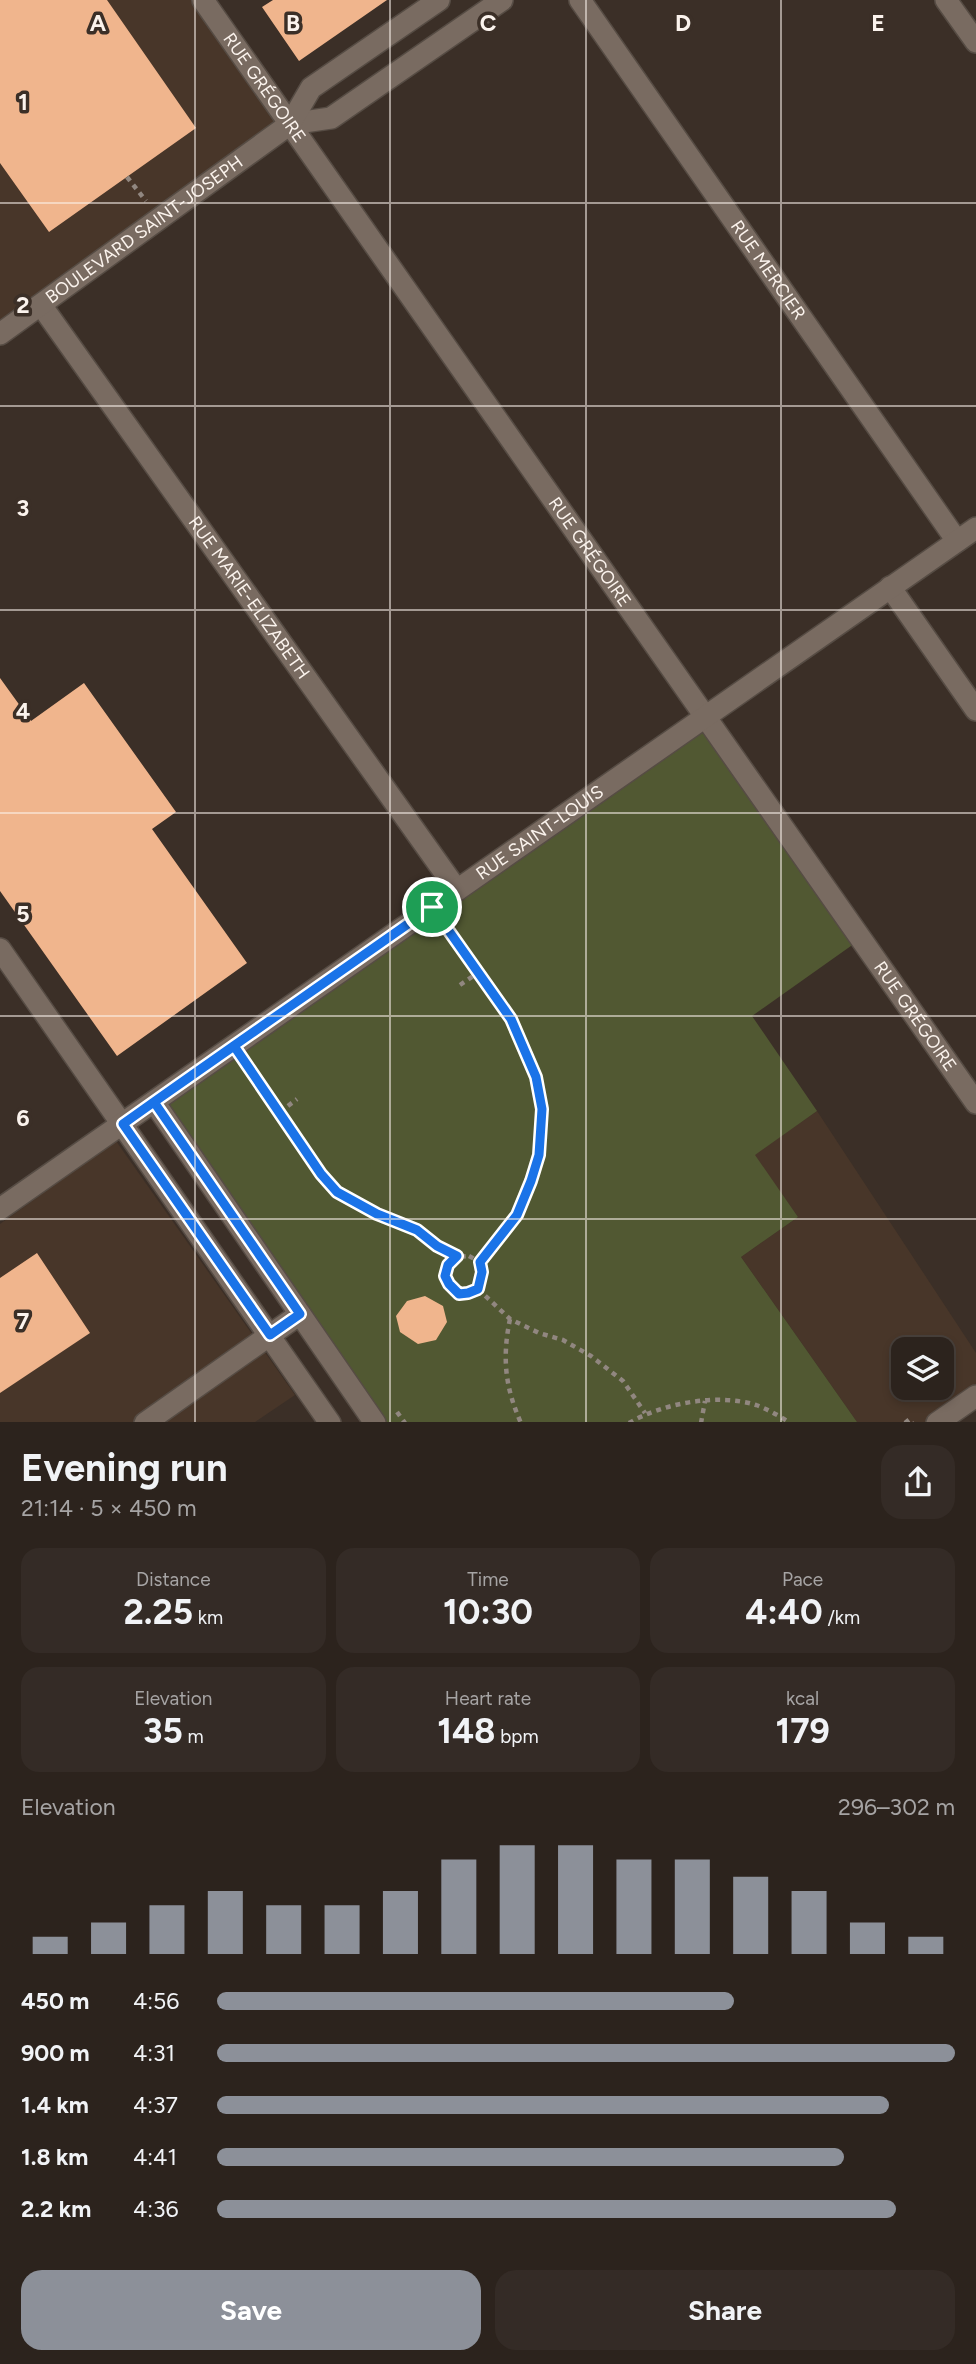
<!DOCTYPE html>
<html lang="en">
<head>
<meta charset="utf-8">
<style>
  body { margin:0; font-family:Figtree,sans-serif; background:#342b26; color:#f1f3f6; height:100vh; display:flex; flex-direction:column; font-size:26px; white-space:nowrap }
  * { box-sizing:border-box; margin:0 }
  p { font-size:23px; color:#a6a4a4 }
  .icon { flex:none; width:38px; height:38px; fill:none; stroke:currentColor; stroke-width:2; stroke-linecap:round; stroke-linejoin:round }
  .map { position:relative; height:1422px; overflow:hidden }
  .panel { display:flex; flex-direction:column; background:#2c231d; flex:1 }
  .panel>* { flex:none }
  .fabs { position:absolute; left:891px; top:1337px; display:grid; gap:14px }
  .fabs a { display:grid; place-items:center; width:63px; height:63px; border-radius:14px; background:#2c231d; box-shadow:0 4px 10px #0003,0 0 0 2px #48403b; font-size:35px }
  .pin { position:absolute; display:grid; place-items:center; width:60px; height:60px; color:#fff; margin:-30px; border:4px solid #fff; border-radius:50%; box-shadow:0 2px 7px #0007 }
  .round { display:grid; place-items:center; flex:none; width:74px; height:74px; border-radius:21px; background:#342b26 }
  .overview { display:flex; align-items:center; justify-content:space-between; height:119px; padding:0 21px }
  h1 { font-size:38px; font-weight:700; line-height:52px }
  .metrics { display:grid; grid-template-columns:repeat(3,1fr); gap:10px; height:119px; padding:7px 21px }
  .metrics div { display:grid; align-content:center; border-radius:18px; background:#342b26; text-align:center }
  .metrics b { font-size:35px; font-weight:700 }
  .metrics small { font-size:19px; font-weight:400 }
  .metrics p { font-size:19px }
  .chart { height:196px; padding:14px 21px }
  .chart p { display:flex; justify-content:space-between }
  .chart svg { width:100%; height:126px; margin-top:7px; stroke:#8c9099; stroke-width:6 }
  .cta { display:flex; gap:14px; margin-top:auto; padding:14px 21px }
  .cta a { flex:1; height:80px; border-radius:21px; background:#8c9099; color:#fff; font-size:28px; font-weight:700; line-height:80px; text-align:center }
  .cta a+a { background:#342b26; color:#f1f3f6 }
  ul { padding:0 21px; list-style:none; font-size:23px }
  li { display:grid; grid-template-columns:112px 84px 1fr; align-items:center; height:52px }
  li i { height:18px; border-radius:9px; background:#8c9099 }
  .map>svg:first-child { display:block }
  .built { fill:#483629; fill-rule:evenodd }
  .green { fill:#515832 }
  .building { fill:#f0b58d }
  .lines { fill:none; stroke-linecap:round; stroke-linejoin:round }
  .minor-casing { stroke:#564c44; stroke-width:24 }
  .path { stroke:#918780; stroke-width:4.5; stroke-dasharray:5 5; stroke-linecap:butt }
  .minor { stroke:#796b61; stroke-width:21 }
  .route-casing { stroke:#fff; stroke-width:14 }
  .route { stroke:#1a73e8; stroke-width:9 }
  .grid { fill:none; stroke:#fbf3ed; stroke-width:2; stroke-opacity:0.55 }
  .labels { text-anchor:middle; stroke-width:7; stroke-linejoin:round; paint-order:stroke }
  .street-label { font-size:18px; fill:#fbf3ed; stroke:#3b2f27 }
  .grid-label { font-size:23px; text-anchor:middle; font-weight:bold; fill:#fbf3ed; stroke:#3b2f27; stroke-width:7; stroke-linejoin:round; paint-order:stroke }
</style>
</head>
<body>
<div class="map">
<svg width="976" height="1423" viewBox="0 0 976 1423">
  <rect width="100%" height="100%" fill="#3b2f27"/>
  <path class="built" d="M 0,0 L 203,0 L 290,124 L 0,332 Z
    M 817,1111 L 976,1353 L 976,1396 L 937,1422 L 857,1422 L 741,1257 L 798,1217 L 754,1155 ZM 903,1349 L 942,1349 L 942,1388 L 903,1388 Z
    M 116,1141 L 295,1395 L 255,1422 L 0,1422 L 0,1224 Z"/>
  <path class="green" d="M 714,712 L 865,936 L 752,1016 L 817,1111 L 755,1155 L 798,1217 L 741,1257 L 857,1422 L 375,1422 L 152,1099 Z"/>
  <path class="building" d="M 0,0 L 107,0 L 196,128 L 49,232 L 0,163 Z
    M 273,0 L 387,0 L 299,61 L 262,7 Z
    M 0,678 L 31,721 L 84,683 L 176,812 L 152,829 L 247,963 L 117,1056 L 0,891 Z
    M 37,1253 L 90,1333 L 0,1393 L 0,1278 Z
    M 425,1296 L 443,1306 L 447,1322 L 436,1340 L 418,1344 L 400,1332 L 396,1316 L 407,1301 Z"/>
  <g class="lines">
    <defs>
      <g id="minor">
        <path id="s1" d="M 203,0 L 976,1103"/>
        <path id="s2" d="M 580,0 L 957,541"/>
        <path d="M 946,0 L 976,42"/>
        <path d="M 290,124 L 331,118 L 502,0"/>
        <path id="s3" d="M 41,305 L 457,890"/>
        <path id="s4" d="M 0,334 L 290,124 L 311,88 L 439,0"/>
        <path d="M 890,587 L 976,710"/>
        <path d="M 0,949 L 330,1423"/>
        <path d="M 154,1102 L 375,1423"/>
        <path id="s5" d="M 0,1209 L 976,528"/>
        <path d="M 145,1423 L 300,1314"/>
        <path d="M 937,1423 L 976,1396"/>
      </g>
    </defs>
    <use href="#minor" class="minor-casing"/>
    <path class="path" d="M 127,177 L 146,201
      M 444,924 L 511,1019 L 536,1077 L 542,1109 L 539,1155 L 531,1181 L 517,1215 L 480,1262
      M 460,985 L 479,972
      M 247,1065 L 321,1174 L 337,1192 L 377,1214 L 417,1230 L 437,1246 L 457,1257
      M 280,1112 L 297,1099
      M 469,1256 L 480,1262 C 482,1272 481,1279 478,1289 L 468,1293 L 459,1294 L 449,1284 L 445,1276 L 448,1265 L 457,1257 Z
      M 478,1289 L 510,1319 L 539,1333 L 563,1340 L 591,1356 L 623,1381 L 645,1413
      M 510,1319 C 502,1358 505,1387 521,1423
      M 397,1412 L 405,1423
      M 629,1423 C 663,1403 718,1393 756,1405 C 767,1409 780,1416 790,1423
      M 701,1423 L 705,1401
      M 905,1423 L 910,1419 L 912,1423"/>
    <use href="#minor" class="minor"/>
  </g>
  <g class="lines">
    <defs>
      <path id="route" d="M 432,907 C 329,980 225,1051 123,1124 L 270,1335 L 300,1314 L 154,1102 L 234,1046 L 321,1174 L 337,1192 L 377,1214 L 417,1230 L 437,1246 L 457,1256 L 448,1265 L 445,1276 L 449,1284 L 459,1294 L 468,1293 L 478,1289 L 482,1272 L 480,1262 L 517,1215 L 531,1181 L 539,1155 L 542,1109 L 536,1077 L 511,1019 L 432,907"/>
    </defs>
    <use href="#route" class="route-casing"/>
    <use href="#route" class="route"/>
  </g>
  <path class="grid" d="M 195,0 L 195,1423M 390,0 L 390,1423M 586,0 L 586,1423M 781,0 L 781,1423M 0,203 L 976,203M 0,406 L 976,406M 0,610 L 976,610M 0,813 L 976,813M 0,1016 L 976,1016M 0,1219 L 976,1219"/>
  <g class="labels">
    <g class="street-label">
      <text dy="6" stroke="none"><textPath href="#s1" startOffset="107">RUE GRÉGOIRE</textPath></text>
      <text dy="6" stroke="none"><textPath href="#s4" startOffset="178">BOULEVARD SAINT-JOSEPH</textPath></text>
      <text dy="6" stroke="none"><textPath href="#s2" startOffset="329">RUE MERCIER</textPath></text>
      <text dy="6" stroke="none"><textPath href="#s1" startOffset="674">RUE GRÉGOIRE</textPath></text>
      <text dy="6" stroke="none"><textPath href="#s3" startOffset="359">RUE MARIE-ELIZABETH</textPath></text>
      <text dy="6" stroke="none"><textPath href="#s5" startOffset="658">RUE SAINT-LOUIS</textPath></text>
      <text dy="6" stroke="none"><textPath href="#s1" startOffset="1241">RUE GRÉGOIRE</textPath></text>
    </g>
  </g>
  <g class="grid-label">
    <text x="98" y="31">A</text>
    <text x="293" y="31">B</text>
    <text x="488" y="31">C</text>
    <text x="683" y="31">D</text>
    <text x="878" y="31">E</text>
    <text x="23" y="110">1</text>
    <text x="23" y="313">2</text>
    <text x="23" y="516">3</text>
    <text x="23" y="719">4</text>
    <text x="23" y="922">5</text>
    <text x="23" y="1126">6</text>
    <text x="23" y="1329">7</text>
  </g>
</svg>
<div class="fabs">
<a><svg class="icon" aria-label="layers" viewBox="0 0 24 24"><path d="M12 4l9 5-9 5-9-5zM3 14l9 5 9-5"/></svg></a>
</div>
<div class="pin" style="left:432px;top:907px;background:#1e9e55"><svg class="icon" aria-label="arrive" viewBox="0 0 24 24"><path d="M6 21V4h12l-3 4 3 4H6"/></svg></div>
</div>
<section class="panel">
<div class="overview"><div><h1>Evening run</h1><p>21:14 · 5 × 450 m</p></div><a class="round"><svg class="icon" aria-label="share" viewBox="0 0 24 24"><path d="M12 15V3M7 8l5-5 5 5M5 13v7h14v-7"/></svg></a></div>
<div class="metrics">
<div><p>Distance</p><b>2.25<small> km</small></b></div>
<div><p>Time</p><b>10:30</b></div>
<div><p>Pace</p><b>4:40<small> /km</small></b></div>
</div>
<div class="metrics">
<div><p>Elevation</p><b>35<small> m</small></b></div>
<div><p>Heart rate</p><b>148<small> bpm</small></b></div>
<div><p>kcal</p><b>179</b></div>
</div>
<div class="chart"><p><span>Elevation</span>296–302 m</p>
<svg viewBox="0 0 160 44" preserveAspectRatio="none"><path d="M5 44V38M15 44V33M25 44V27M35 44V22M45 44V27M55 44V27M65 44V22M75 44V11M85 44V6M95 44V6M105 44V11M115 44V11M125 44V17M135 44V22M145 44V33M155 44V38"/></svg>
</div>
<ul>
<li><b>450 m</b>4:56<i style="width:70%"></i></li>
<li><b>900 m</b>4:31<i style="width:100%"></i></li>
<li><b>1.4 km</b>4:37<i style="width:91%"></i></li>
<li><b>1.8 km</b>4:41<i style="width:85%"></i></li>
<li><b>2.2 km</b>4:36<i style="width:92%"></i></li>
</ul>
<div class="cta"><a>Save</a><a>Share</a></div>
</section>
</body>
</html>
